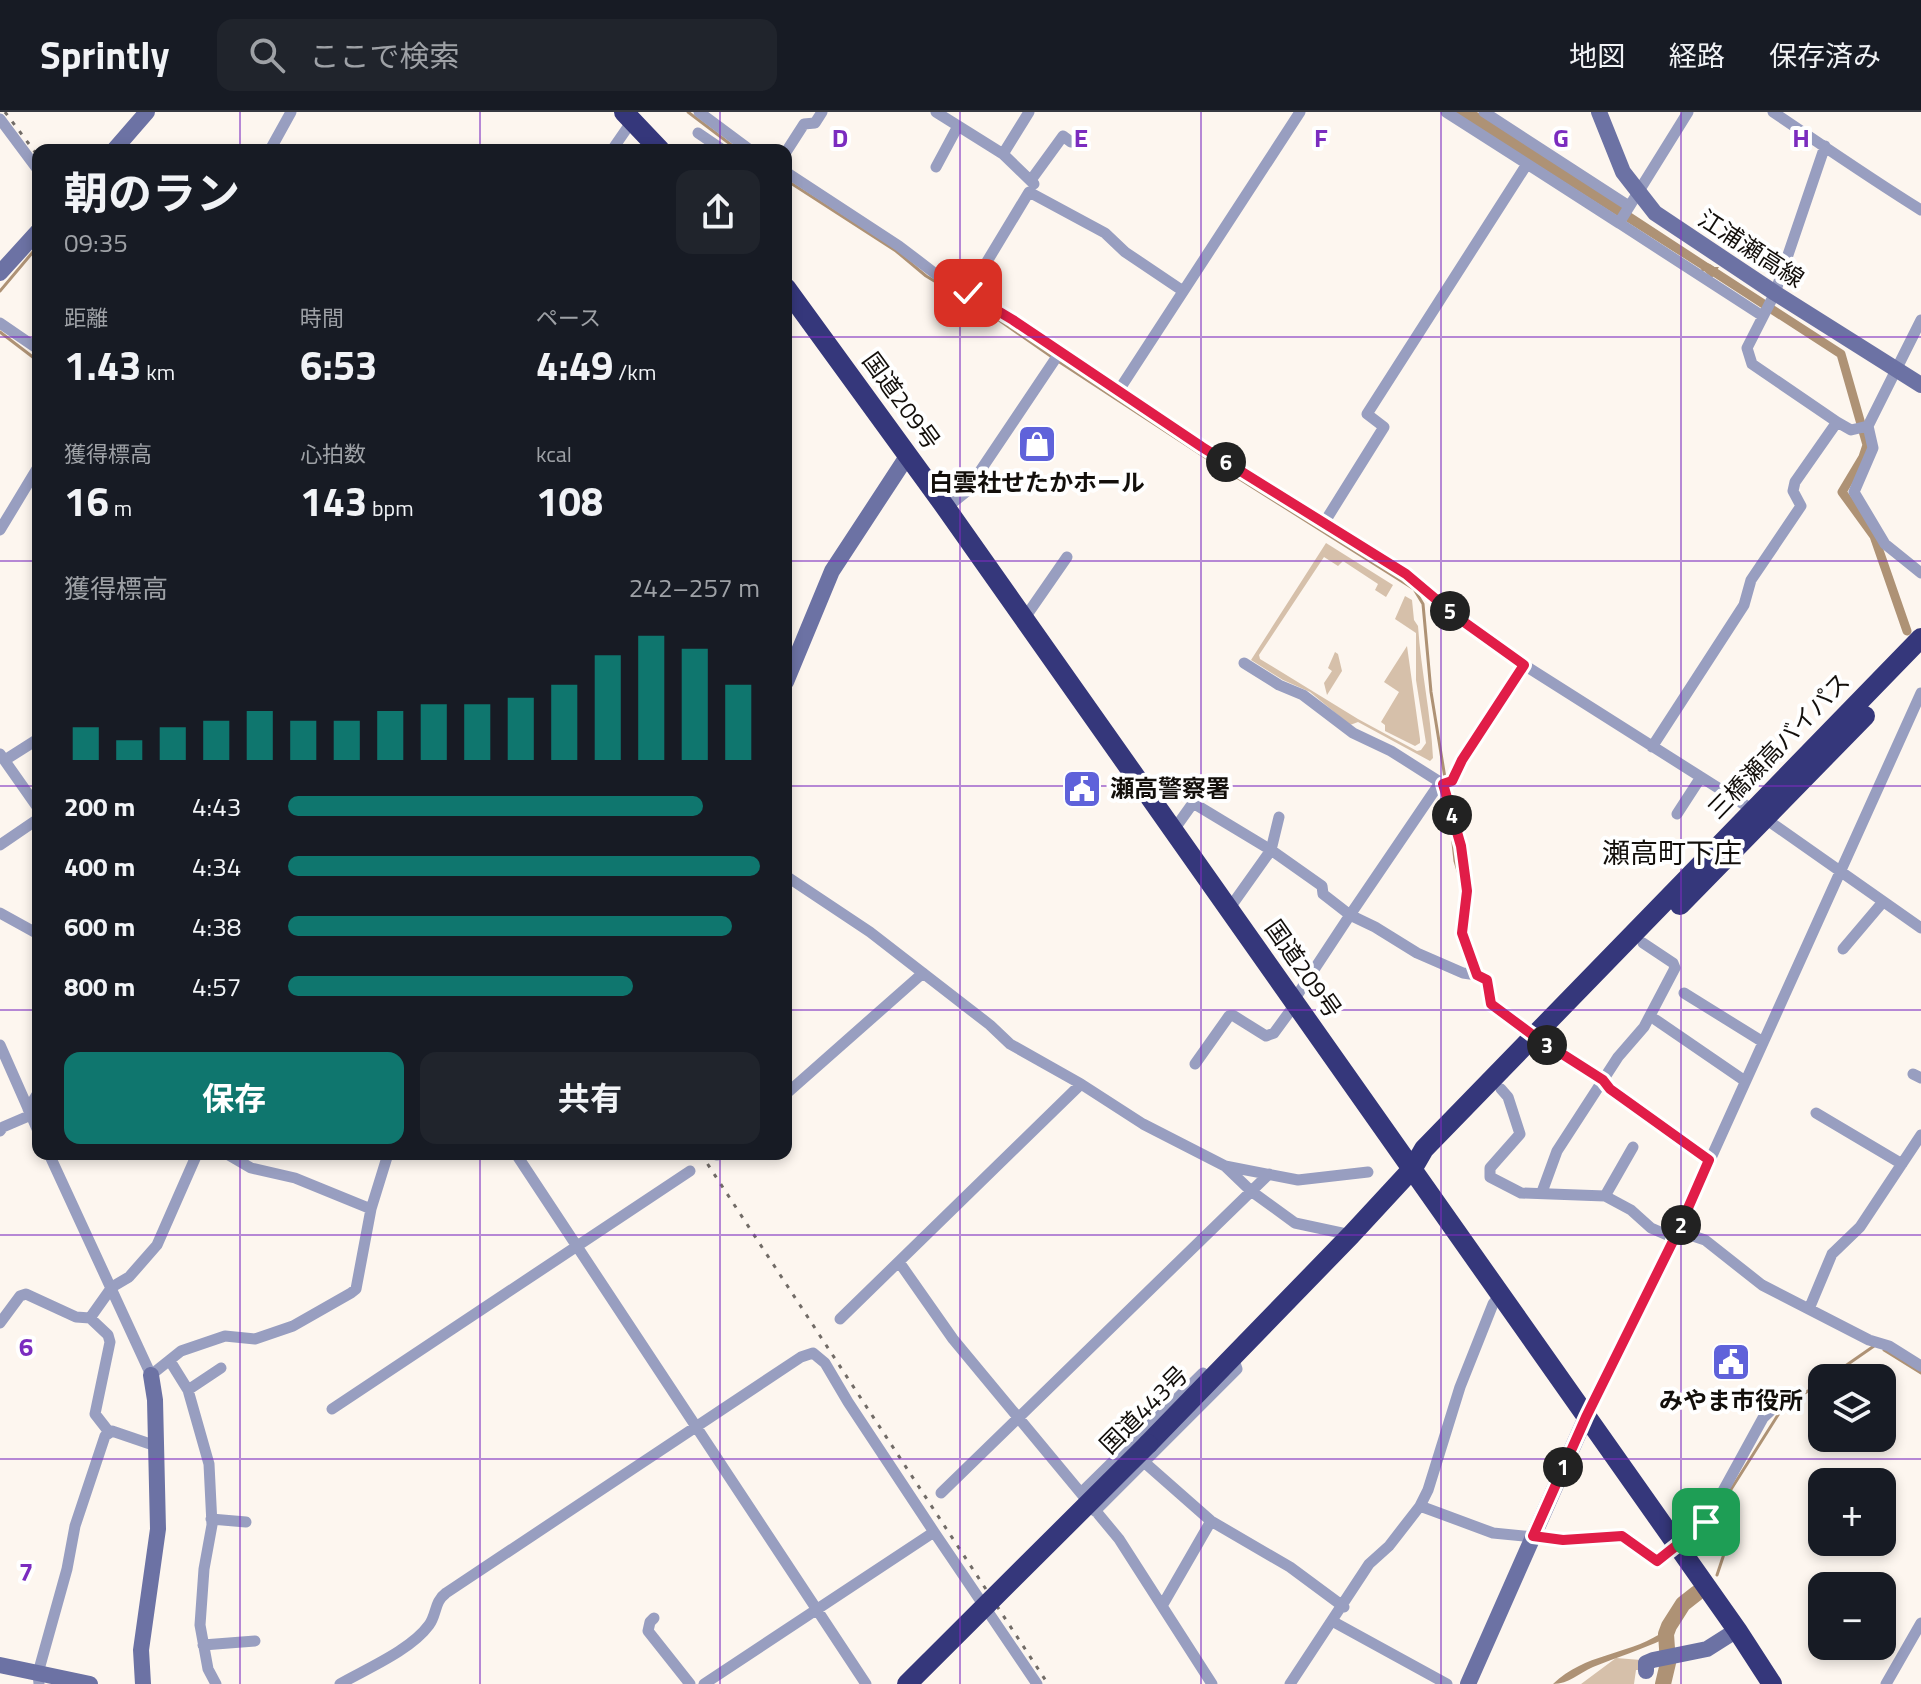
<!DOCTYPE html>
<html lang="ja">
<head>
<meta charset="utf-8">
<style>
  body { margin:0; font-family:"Titillium Web","Noto Sans JP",sans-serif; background:#20242c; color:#f1f3f6; height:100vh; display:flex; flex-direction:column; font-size:30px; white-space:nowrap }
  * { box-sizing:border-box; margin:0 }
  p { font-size:26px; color:#9ea1a6 }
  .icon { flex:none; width:44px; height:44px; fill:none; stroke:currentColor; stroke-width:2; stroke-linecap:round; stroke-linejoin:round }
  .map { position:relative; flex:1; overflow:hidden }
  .panel { position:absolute; left:32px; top:32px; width:760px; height:1016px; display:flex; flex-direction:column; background:#171b24; border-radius:16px; box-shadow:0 4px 12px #0003 }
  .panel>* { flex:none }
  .tools { position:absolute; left:1808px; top:1252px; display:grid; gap:16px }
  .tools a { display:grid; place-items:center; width:88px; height:88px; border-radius:16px; background:#171b24; box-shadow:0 4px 12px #0003; font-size:40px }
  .pin { position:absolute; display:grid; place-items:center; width:68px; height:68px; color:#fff; margin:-34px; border-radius:16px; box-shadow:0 4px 12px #0006 }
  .km { position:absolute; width:40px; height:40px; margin:-20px; border-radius:50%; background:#222; color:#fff; font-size:22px; line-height:40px; text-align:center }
  .round { display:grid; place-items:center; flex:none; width:84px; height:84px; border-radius:16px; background:#20242c }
  .headline { display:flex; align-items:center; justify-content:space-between; height:136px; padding:0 32px }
  h1 { font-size:44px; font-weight:700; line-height:60px }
  .metrics { display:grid; grid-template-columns:repeat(3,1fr); gap:12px; height:136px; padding:8px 32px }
  .metrics div { display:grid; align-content:center }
  .metrics b { font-size:40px; font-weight:700 }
  .metrics small { font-size:22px; font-weight:400 }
  .metrics p { font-size:22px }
  .chart { height:224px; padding:16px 32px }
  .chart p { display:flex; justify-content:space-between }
  .chart svg { width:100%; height:144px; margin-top:8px; stroke:#0f766e; stroke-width:6 }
  .primary-button { display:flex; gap:16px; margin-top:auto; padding:16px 32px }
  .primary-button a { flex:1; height:92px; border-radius:16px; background:#0f766e; color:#fff; font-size:32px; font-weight:700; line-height:92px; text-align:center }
  .primary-button a+a { background:#20242c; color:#f1f3f6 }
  ul { padding:0 32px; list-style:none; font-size:26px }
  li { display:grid; grid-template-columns:128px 96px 1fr; align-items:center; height:60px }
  li i { height:20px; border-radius:10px; background:#0f766e }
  header { display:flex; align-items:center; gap:48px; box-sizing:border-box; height:112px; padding:0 40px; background:#171b24; border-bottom:2px solid #363941 }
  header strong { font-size:38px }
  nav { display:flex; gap:44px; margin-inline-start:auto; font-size:28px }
  .search { width:560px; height:72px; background:#20242c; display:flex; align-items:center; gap:20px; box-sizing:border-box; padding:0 28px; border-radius:16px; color:#9ea1a6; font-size:30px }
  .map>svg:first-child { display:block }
  .green { fill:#d6c0aa }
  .water { fill:#ae9275 }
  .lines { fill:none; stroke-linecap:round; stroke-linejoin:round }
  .stream { stroke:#ae9275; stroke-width:3 }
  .canal { stroke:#ae9275; stroke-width:9 }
  .river { stroke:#ae9275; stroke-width:16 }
  .street { stroke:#989ec0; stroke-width:11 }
  .secondary { stroke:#6c72a4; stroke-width:16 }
  .highway { stroke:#35377b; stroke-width:20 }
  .rail { stroke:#716b66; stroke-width:3; stroke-dasharray:4 8; stroke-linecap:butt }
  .highway-bridge { stroke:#35377b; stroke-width:20 }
  .route-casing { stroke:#fff; stroke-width:16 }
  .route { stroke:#e11d48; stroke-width:10 }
  .grid { fill:none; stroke:#7b2cbf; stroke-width:2; stroke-opacity:0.55 }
  .labels { text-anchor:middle; stroke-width:8; stroke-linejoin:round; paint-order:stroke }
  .street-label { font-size:24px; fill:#130f0b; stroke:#fff }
  .poi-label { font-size:24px; font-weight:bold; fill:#130f0b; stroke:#fff }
  .quarter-label { font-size:28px; fill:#130f0b; stroke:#fff }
  .grid-label { font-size:26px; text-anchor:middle; font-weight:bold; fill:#7b2cbf; stroke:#fff; stroke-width:8; stroke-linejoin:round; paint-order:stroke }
</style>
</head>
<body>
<header>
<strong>Sprintly</strong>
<div class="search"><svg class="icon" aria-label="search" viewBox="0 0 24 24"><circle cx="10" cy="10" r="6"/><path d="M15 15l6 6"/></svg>ここで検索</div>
<nav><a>地図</a><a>経路</a><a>保存済み</a></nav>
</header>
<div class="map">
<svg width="1921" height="1572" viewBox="0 0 1921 1572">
  <rect width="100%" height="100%" fill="#fdf6ef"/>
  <path class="green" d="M 1326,431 L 1393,473 L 1386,485 L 1375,478 L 1378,472 L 1343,449 L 1338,454 L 1324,445 L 1259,543 L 1260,547 L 1358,607 L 1417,639 L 1421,638 L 1426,631 L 1416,568 L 1416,521 L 1395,507 L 1405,484 L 1412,488 L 1414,508 L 1418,514 C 1421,559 1431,602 1433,646 L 1430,649 L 1358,610 L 1350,613 L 1310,580 L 1283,568 L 1251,548 Z
    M 1407,534 L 1420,627 L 1420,631 L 1415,634 L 1385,619 L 1385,613 L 1381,610 L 1399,580 L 1384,570 Z
    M 1335,540 L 1338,542 L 1342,559 L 1327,583 L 1324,571 L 1332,559 L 1328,556 Z
    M 1616,1546 L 1641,1548 L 1641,1558 L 1636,1558 L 1634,1572 L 1581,1572 Z"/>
  <path class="water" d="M 1454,0 L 1477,0 L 1714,155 L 1719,155 L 1712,166 L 1704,159 L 1702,160 L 1701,157 Z
    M 1660,1522 L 1664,1527 C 1641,1538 1617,1545 1593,1555 C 1579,1561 1569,1572 1553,1572 C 1586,1541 1624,1544 1660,1522 Z"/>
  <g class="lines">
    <path class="stream" d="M 688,0 L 738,38
      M 786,68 L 896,139 L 926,164 L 996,206 L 1052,245
      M 0,179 L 38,134
      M 0,220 L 38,249
      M 1058,249 L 1208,347 L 1414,477 L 1423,492 L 1431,580 L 1445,666
      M 1452,722 L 1455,749 L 1461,769
      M 1884,1238 L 1921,1261
      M 1828,1266 L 1874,1234
      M 1717,1463 L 1724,1442 L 1719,1422 L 1718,1398 L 1783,1295 L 1822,1270"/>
    <path class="canal" d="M 1708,156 L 1841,242 L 1867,333 L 1863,345 L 1842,380 L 1874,424 L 1907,519"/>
    <path class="river" d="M 1663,1572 L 1668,1551 L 1666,1522 L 1669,1514 L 1683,1492 L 1697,1481"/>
    <path class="street" d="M 699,0 L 750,38
      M 936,0 L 1003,42 L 1029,0
      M 1446,0 L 1619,111
      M 1484,0 L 1629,94
      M 1688,0 L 1619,111 L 1761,203
      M 1773,0 C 1822,33 1871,67 1921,98
      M 0,7 L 38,58
      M 698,21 L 723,38
      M 1825,34 L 1775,181 L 1747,236 L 1752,252 L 1837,310
      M 270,38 L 291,0
      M 612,38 L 632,9
      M 786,40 L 804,12 L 815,11 L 822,0
      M 1003,42 L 1034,72
      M 936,55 L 958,14
      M 786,60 L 899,134 L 937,163 L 1013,208 L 1202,335 L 1406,462 L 1457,505 L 1524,553 L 1753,698 L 1921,816
      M 1031,68 L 1063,24 L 1071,30
      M 968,181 L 1029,80 L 1105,121 L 1125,140 L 1183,179
      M 0,211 L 38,237
      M 1119,278 L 1300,0
      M 1868,314 L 1873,336 L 1854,380 L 1885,432 L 1921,461
      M 946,396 L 966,380 L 1060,240
      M 1324,411 L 1384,315 L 1367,302 L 1527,52
      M 0,418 L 38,355
      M 1024,507 L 1067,445
      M 1244,551 L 1279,573 L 1303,583 L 1353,621 L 1391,639 L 1443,672 L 1461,734 L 1467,779 L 1462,821 L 1477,863
      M 1524,553 L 1462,648 L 1452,669 L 1437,675 L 1350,803 L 1375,815 L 1417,841 L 1463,861 L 1477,863 L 1487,868 L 1491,892 L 1534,924 L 1603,968 L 1610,977 L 1709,1048
      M 1652,635 L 1744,493 L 1751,468 L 1801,394 L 1793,379 L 1795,370 L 1837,310 L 1851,318 L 1868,314 L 1921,208
      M 0,642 L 38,696
      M 5,648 L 38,627
      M 1677,702 L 1701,665
      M 1173,719 L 1193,691 L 1271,738 L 1322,774 L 1323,782 L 1350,803 L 1294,888
      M 0,733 L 38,707
      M 786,764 L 870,820 L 990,913 L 1010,932 L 1081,972 L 1143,1012 L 1225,1054 L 1298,1068 L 1368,1060
      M 1229,797 L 1271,738 L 1279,705
      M 0,801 L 38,822
      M 1843,837 L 1882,791
      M 1684,881 L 1763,930
      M 1656,908 L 1745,969
      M 0,933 L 38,1019
      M 1195,952 L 1229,904 L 1234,904 L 1266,924 L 1274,921 L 1296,891
      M 1913,962 L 1921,966
      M 1501,977 L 1508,985 L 1520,1022 L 1490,1056 L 1490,1065 L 1521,1081 L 1605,1084 L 1631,1098 L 1651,1116 L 1674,1126
      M 786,982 L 923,861
      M 28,997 L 38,981
      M 1816,1001 L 1902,1052
      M 0,1019 L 3,1015 L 31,1003
      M 49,1042 L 151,1263 L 181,1239 L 225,1224 L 255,1227 L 293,1214 L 351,1181 L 356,1177 L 371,1097 L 388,1042
      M 227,1042 L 251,1056 L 295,1066 L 371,1097
      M 516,1042 L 866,1572
      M 717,1043 L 718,1042
      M 1226,1055 L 1251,1079 L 1295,1111 L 1351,1123
      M 1542,1080 L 1557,1039 L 1618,945 L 1644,915 L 1675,856 L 1673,851 L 1643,831
      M 1605,1084 L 1633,1035
      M 1678,1119 L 1705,1128 L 1762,1173 L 1869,1228 L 1889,1234 L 1921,1254
      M 899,1150 L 953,1227 L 1119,1427 L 1212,1572
      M 1809,1197 L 1832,1142 L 1860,1115 L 1921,1023
      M 90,1206 L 112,1175 L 129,1165 L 157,1133 L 197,1042
      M 840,1207 L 1081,972
      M 0,1211 L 20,1184 L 26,1182 L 76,1205 L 90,1206 L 108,1223 L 110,1230 L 95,1302 L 109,1320
      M 170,1249 L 188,1278 L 209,1352 L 212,1413 L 204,1457 L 200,1513 L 208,1557 L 216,1572
      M 188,1278 L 221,1256
      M 332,1297 L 690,1059
      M 1586,1304 L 1678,1119 L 1921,581
      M 1144,1350 L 1211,1409 L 1290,1455 L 1344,1495
      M 941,1381 L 1269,1062
      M 1081,1381 L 1203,1261
      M 1420,1394 L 1493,1421 L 1563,1428 L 1622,1424 L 1657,1449 L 1706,1410 L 1763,1306 L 1779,1291
      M 1095,1399 L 1237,1257 L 1233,1245
      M 211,1407 L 246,1410
      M 934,1420 L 1037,1572
      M 1162,1494 L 1211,1409
      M 654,1506 L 650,1510 L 648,1519 L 690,1572
      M 1332,1509 L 1447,1572
      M 203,1533 L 255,1529
      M 39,1572 L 38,1561 L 67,1457 L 75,1414 L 105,1324 L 112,1319 L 156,1334
      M 340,1572 C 366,1557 411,1538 429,1513 C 437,1502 434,1490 446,1481 L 801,1245 L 813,1241 L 825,1251 L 848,1290 L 934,1420 L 704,1572
      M 1290,1572 L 1369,1452 L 1389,1434 L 1420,1394 L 1428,1378 L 1460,1275 L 1493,1192 L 1500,1183
      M 1886,1572 L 1921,1511"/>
    <path class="secondary" d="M 1599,0 L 1623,60 L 1655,101 L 1775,181 L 1921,273
      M 114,38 L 147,0
      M 0,161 L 38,119
      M 786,570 L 832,459 L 908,343
      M 0,1553 L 90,1572
      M 1646,1559 L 1646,1551 L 1653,1548 L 1707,1537 L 1737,1518
      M 143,1572 L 141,1538 L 158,1417 L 155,1288 L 151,1263
      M 1468,1572 L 1586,1305"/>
    <path class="highway" d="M 624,0 L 660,38
      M 786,176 L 946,396 L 1737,1518 L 1772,1572
      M 1680,793 L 1865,604
      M 1148,1332 L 1351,1123 L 1413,1056 L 1424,1037 L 1921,526"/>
    <path class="rail" d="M 5,0 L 38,44
      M 701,1042 L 1048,1572"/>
    <path class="highway-bridge" d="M 907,1572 L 1148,1332"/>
  </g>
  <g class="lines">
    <defs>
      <path id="route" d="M 968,181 L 1013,208 L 1202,335 L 1406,462 L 1457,505 L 1524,553 L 1462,648 L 1452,669 L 1443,672 L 1461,734 L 1467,779 L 1462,821 L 1477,863 L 1487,868 L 1491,892 L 1534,924 L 1603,968 L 1610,977 L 1709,1048 L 1678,1119 L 1586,1305 L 1533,1424 L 1563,1428 L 1622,1424 L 1657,1449 L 1706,1410"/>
    </defs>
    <use href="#route" class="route-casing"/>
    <use href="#route" class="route"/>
  </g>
  <path class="grid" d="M 240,0 L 240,38M 480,0 L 480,38M 720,0 L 720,38M 960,0 L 960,1572M 1201,0 L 1201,1572M 1441,0 L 1441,1572M 1681,0 L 1681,1572M 0,225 L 38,225M 786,225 L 1921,225M 0,449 L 38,449M 786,449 L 1921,449M 0,674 L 38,674M 786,674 L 1921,674M 0,898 L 38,898M 786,898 L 1921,898M 240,1042 L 240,1572M 480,1042 L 480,1572M 720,1042 L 720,1572M 0,1123 L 1921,1123M 0,1347 L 1921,1347"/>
  <defs>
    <symbol id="shop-square" viewBox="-11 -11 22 22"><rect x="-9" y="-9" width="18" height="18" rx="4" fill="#5f62da" stroke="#fff"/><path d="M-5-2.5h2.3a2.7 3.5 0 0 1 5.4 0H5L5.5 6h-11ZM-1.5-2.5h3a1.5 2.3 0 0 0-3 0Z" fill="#fff"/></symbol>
    <symbol id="civic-square" viewBox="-11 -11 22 22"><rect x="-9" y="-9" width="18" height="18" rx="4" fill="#5f62da" stroke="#fff"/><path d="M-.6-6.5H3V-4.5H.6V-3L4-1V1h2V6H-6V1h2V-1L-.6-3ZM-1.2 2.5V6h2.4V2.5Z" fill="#fff"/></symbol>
  </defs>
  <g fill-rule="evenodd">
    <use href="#shop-square" x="1015" y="310" width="44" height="44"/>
    <use href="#civic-square" x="1060" y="655" width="44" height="44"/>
    <use href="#civic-square" x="1709" y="1228" width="44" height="44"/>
  </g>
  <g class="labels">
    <g class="street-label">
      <text transform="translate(1751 137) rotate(33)" y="8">江浦瀬高線</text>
      <text transform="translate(901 289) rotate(54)" y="8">国道209号</text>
      <text transform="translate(1779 634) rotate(-46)" y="8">三橋瀬高バイパス</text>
      <text transform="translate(1303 857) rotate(55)" y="8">国道209号</text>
      <text transform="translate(1144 1298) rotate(-45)" y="8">国道443号</text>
    </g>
    <g class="poi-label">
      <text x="1037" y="379">白雲社せたかホール</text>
      <text x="1110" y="685" text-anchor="start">瀬高警察署</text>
      <text x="1731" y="1297">みやま市役所</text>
    </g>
    <g class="quarter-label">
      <text x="1672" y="751">瀬高町下庄</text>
    </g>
  </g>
  <g class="grid-label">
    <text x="840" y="35">D</text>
    <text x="1081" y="35">E</text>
    <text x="1321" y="35">F</text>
    <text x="1561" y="35">G</text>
    <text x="1801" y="35">H</text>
    <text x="26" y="1244">6</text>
    <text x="26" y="1469">7</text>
  </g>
</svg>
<div class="tools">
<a><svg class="icon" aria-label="layers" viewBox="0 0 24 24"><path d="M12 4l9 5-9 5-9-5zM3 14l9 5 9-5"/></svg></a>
<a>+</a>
<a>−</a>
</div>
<div class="pin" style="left:1706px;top:1410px;background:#1e9e55"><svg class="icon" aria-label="arrive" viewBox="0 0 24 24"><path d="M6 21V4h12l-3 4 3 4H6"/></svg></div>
<div class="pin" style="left:968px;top:181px;background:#d93025"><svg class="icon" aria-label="check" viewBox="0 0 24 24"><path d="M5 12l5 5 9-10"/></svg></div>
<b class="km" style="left:1563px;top:1355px">1</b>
<b class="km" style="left:1681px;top:1113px">2</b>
<b class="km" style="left:1547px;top:933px">3</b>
<b class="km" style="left:1452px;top:703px">4</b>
<b class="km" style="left:1450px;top:499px">5</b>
<b class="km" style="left:1226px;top:350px">6</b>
<section class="panel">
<div class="headline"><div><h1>朝のラン</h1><p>09:35</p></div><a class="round"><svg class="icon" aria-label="share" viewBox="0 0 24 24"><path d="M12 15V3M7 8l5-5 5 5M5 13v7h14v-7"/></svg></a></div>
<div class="metrics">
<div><p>距離</p><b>1.43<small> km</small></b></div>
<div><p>時間</p><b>6:53</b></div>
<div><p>ペース</p><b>4:49<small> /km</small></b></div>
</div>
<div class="metrics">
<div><p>獲得標高</p><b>16<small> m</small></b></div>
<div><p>心拍数</p><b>143<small> bpm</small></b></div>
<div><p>kcal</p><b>108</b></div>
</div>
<div class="chart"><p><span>獲得標高</span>242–257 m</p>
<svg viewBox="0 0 160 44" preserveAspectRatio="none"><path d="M5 44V34M15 44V38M25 44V34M35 44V32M45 44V29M55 44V32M65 44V32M75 44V29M85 44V27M95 44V27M105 44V25M115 44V21M125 44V12M135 44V6M145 44V10M155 44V21"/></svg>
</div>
<ul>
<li><b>200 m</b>4:43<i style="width:88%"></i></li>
<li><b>400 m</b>4:34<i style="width:100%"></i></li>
<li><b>600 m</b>4:38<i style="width:94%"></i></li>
<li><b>800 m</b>4:57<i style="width:73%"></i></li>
</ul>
<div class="primary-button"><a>保存</a><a>共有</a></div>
</section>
</div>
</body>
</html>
